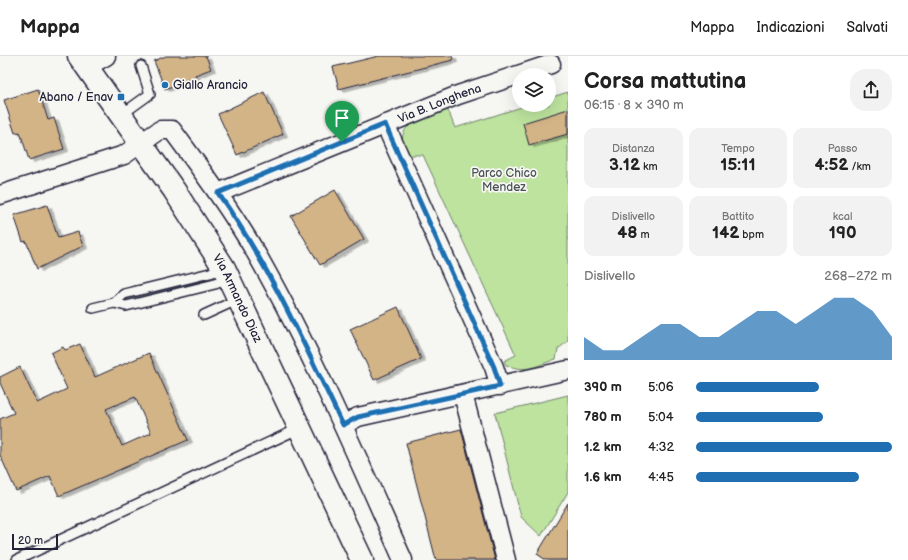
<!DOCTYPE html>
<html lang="it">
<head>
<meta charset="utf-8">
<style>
  body { margin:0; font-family:"Balsamiq Sans",sans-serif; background:#f2f2f2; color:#222; height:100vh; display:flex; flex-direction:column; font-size:15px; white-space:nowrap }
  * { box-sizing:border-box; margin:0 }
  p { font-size:13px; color:#767676 }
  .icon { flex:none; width:22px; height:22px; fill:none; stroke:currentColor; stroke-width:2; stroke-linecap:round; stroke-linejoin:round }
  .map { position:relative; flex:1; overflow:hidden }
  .drawer { display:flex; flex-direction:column; background:#fff; width:340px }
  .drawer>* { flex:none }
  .buttons { position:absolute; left:512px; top:12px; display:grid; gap:8px }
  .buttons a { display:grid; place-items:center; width:44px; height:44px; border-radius:50%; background:#fff; box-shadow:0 4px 16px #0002; font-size:20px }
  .scale { position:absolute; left:12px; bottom:10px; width:46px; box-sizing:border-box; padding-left:4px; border:2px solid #22223b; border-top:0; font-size:11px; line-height:14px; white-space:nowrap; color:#22223b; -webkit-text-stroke:3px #f6f6f2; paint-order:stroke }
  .pin { position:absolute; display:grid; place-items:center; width:34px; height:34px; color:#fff; margin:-41px -17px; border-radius:50% 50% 50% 0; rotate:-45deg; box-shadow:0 0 4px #0007 }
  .pin .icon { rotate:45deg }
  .round { display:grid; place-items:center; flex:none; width:42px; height:42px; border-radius:16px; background:#f2f2f2 }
  .headline { display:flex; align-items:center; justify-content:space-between; height:68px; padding:0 16px }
  h1 { font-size:22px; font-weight:700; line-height:30px }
  .figures { display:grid; grid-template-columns:repeat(3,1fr); gap:6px; height:68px; padding:4px 16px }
  .figures div { display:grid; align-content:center; border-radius:10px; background:#f2f2f2; text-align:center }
  .figures b { font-size:17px; font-weight:700 }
  .figures small { font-size:11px; font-weight:400 }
  .figures p { font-size:11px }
  .chart { height:112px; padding:8px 16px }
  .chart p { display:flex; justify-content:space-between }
  .chart svg { width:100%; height:72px; margin-top:4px; fill:#1f6fb2; opacity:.7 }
  ul { padding:0 16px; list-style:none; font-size:13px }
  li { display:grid; grid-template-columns:64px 48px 1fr; align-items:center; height:30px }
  li i { height:10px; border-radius:5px; background:#1f6fb2 }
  header { display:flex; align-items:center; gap:24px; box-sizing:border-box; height:56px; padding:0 20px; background:#fff; border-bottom:1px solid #e0e0e0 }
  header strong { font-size:19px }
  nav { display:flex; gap:22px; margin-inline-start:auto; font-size:14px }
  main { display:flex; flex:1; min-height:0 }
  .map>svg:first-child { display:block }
  .green { fill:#bde39e; stroke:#70826c }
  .building { fill:#d3b487; stroke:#22223b; fill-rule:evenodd; filter:url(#shadow) }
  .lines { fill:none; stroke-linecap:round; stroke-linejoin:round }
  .lane-casing { stroke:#22223b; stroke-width:12 }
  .street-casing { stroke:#22223b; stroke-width:21 }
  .secondary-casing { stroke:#22223b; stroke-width:25 }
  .lane { stroke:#f6f6f2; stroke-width:9 }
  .street { stroke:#f6f6f2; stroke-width:18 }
  .secondary { stroke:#f6f6f2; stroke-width:22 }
  .route-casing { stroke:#fff; stroke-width:8 }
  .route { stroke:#1f6fb2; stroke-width:5 }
  .poi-dot { fill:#1f6fb2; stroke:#f6f6f2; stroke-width:1.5 }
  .labels { text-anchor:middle; stroke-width:3.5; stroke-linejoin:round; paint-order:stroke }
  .poi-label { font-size:12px; fill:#22223b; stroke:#f6f6f2; text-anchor:start }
  .street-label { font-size:12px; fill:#22223b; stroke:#f6f6f2 }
  .park-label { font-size:12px; fill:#495254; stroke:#f6f6f2 }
</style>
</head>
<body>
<header>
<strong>Mappa</strong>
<nav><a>Mappa</a><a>Indicazioni</a><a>Salvati</a></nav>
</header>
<main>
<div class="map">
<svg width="568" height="504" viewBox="0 0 568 504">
  <defs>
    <filter id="shadow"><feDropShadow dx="4.5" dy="2.5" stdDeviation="0" flood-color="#0004"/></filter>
  </defs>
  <rect width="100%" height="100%" fill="#f6f6f2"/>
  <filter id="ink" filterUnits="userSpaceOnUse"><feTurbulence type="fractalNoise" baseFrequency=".025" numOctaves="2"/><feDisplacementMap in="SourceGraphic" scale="8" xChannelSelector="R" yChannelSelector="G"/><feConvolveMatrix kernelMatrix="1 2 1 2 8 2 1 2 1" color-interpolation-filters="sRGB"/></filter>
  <g filter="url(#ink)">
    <path class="green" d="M 568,36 L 568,285 L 558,293 L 556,303 C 536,310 527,317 506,309 L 504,305 L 516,299 L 423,99 L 410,99 C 386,69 426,61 447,52 L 455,72 L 528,49 L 549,49 L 549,42 Z
      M 568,339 L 568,436 L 541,480 L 521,461 L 495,357 Z"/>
    <path class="building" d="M 166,0 L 206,0 L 211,13 L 195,19 L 196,21 L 165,33 L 154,5 Z
      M 379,0 L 452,0 L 453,4 L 339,33 L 333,11 Z
      M 38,33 L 48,64 L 54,62 L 64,93 L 29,104 L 20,76 L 15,77 L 4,44 Z
      M 264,36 L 283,78 L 237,99 L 218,58 Z
      M 568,53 L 568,78 L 529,89 L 523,67 Z
      M 335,134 L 364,183 L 320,209 L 291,160 Z
      M 47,149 L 58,182 L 78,176 L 83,190 L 37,213 L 26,185 L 23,186 L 14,159 Z
      M 398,251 L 421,303 L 374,324 L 350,273 Z
      M 80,288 L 95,321 L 149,297 L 188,384 L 59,440 L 50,420 L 16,435 L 0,399 L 0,363 L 14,357 L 0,327 L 0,321 L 20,311 L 37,347 L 67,333 L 51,297 L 63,291 L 65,294 ZM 135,341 L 151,377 L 122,390 L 106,353 Z
      M 461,373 L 495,504 L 436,504 L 406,387 Z
      M 568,447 L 568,504 L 546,504 L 537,498 Z"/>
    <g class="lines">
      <defs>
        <path id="lane" d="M 121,59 L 150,38 L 141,10
          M 114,247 L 124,238 L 210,217 L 223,212
          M 93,252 L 114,247 L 126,250 L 215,228 L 229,222
          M 204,259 L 239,243
          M 17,504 L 300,372"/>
        <g id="street">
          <path d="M 86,11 L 106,0"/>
          <path d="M 385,68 L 494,311 L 500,330"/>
          <path id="s1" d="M 218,137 L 458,39 L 551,8"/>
          <path d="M 0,139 L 124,99 L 160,74 L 172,74 C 203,116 234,158 260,204 C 314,300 358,403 403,504"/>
          <path d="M 463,338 L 506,504"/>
          <path d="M 343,369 L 358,361 L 568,314"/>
        </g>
        <g id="secondary">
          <path id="s2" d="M 79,0 L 174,134 L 224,212 L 362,504"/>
        </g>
      </defs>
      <use href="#lane" class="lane-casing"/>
      <use href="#street" class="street-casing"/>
      <use href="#secondary" class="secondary-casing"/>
      <use href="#lane" class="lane"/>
      <use href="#street" class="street"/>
      <use href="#secondary" class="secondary"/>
    </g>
  </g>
  <g class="lines" filter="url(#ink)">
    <defs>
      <path id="route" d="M 385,68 L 494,311 L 500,330 L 358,361 L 343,369 C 305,290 269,209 218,137 Z"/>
    </defs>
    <use href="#route" class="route-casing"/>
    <use href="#route" class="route"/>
  </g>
  <g class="poi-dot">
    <circle cx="165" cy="29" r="4"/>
    <rect x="117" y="37" width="8" height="8" rx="2"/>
  </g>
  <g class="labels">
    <g class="poi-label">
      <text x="173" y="33">Giallo Arancio</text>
      <text x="113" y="45" text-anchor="end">Abano / Enav</text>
    </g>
    <g class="street-label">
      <text dy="4" stroke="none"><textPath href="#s1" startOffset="239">Via B. Longhena</textPath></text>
      <text dy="4" stroke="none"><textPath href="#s2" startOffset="290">Via Armando Diaz</textPath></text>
    </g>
    <g class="park-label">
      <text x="504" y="121">Parco Chico<tspan x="504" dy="14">Mendez</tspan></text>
    </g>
  </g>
</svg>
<div class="buttons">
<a><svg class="icon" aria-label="layers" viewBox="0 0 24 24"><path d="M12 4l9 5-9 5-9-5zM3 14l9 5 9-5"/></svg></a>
</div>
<div class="scale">20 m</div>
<div class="pin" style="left:342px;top:86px;background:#1e9e55"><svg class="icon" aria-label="arrive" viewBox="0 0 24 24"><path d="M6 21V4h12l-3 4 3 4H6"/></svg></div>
</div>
<section class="drawer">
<div class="headline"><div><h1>Corsa mattutina</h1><p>06:15 · 8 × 390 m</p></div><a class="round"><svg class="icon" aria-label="share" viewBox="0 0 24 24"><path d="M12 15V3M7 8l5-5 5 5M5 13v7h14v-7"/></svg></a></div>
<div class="figures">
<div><p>Distanza</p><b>3.12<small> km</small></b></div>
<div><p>Tempo</p><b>15:11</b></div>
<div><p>Passo</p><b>4:52<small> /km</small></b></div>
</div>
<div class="figures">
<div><p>Dislivello</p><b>48<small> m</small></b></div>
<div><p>Battito</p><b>142<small> bpm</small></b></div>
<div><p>kcal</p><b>190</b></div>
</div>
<div class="chart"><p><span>Dislivello</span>268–272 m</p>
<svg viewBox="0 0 160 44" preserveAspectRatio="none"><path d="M0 44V30L10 38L20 38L30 30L40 22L50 22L60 30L70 30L80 22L90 14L100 14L110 22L120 14L130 6L140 6L150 14L160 30V44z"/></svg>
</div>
<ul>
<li><b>390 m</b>5:06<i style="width:63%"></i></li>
<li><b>780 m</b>5:04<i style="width:65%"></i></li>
<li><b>1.2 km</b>4:32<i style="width:100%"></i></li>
<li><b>1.6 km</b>4:45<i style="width:83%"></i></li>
</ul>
</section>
</main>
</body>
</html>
